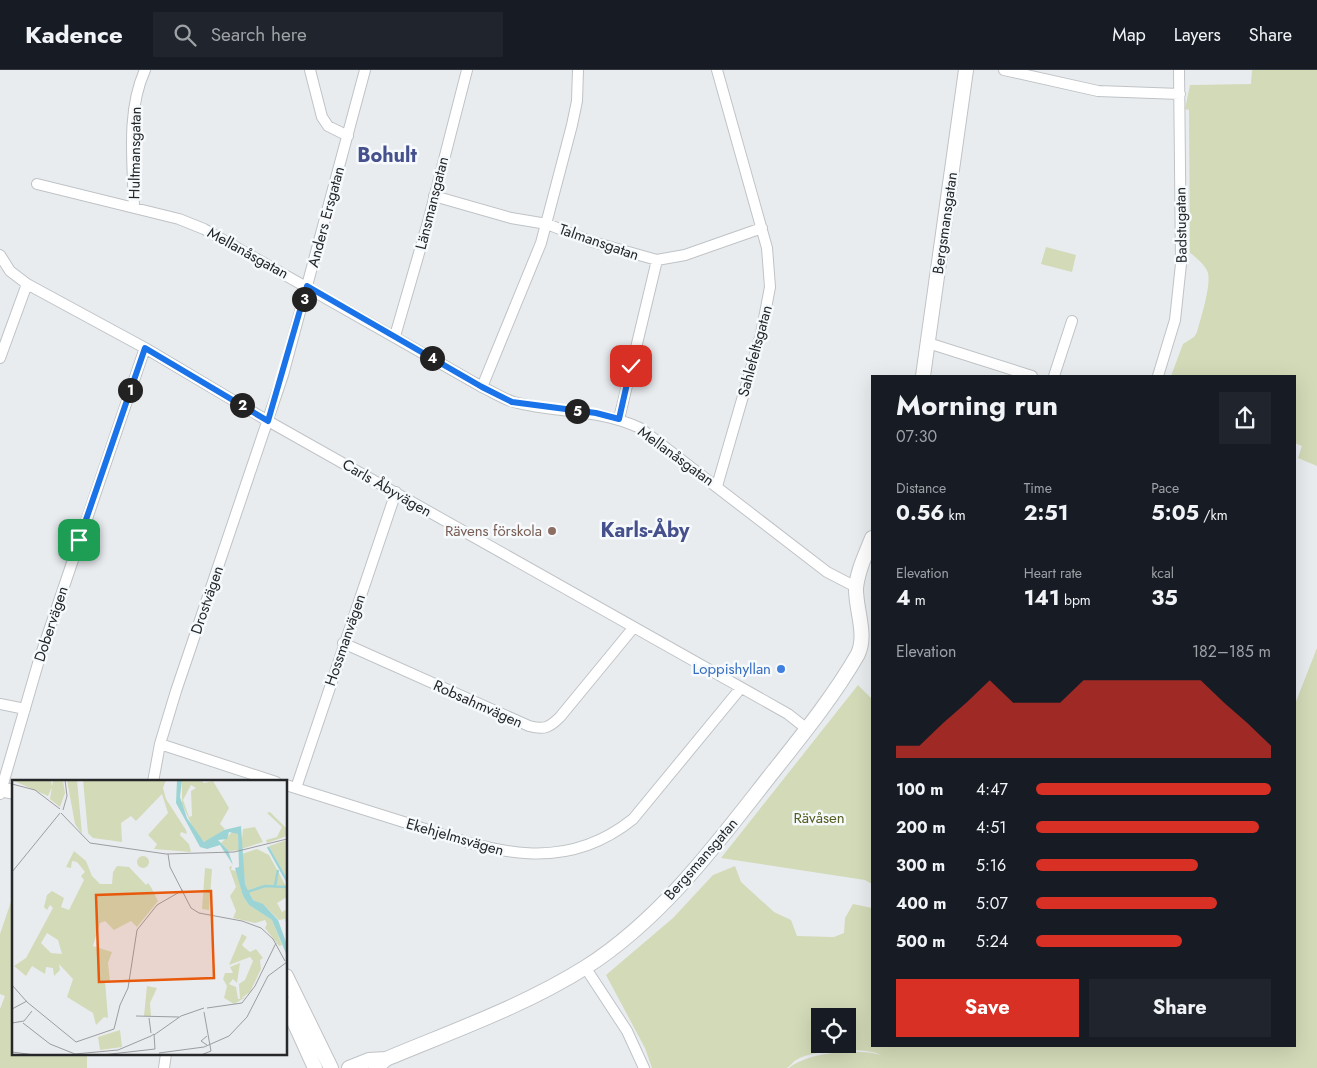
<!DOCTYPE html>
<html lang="en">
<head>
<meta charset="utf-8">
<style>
  body { margin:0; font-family:Jost,sans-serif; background:#20242c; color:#f1f3f6; height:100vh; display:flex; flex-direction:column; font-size:19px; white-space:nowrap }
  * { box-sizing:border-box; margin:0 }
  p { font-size:16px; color:#9ea1a6 }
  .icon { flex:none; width:28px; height:28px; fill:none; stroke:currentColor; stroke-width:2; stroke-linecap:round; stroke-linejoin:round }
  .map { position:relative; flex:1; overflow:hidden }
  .drawer { position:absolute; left:871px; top:305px; width:425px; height:672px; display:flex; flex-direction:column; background:#171b24; border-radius:0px; box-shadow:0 5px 20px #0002 }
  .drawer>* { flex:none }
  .fabs { position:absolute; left:811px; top:938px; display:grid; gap:10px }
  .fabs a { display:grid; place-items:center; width:45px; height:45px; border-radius:0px; background:#171b24; box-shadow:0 5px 20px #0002; font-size:25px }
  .pin { position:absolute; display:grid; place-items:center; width:42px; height:42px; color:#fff; margin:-21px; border-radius:10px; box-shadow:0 2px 8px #0006 }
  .km { position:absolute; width:25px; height:25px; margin:-12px; border-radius:50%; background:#222; color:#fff; font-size:14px; line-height:25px; text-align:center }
  .round { display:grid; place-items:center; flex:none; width:52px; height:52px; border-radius:0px; background:#20242c }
  .overview { display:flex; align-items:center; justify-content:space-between; height:85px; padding:0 25px }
  h1 { font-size:28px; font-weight:700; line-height:38px }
  .stats { display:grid; grid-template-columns:repeat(3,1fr); gap:8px; height:85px; padding:5px 25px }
  .stats div { display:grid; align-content:center }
  .stats b { font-size:21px; font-weight:700 }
  .stats small { font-size:14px; font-weight:400 }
  .stats p { font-size:14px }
  .chart { height:140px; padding:10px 25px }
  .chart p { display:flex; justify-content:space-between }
  .chart svg { width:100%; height:90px; margin-top:5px; fill:#d93025; opacity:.7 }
  .primary-button { display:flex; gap:10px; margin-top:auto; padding:10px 25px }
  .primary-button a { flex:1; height:58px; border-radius:0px; background:#d93025; color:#fff; font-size:20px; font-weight:700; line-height:58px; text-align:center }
  .primary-button a+a { background:#20242c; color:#f1f3f6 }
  ul { padding:0 25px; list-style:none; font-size:16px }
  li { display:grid; grid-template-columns:80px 60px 1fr; align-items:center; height:38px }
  li i { height:12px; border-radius:6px; background:#d93025 }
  header { display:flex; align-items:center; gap:30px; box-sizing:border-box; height:70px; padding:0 25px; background:#171b24; border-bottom:1px solid #363941 }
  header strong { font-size:24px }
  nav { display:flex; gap:28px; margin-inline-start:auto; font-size:18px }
  .search { width:350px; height:45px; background:#20242c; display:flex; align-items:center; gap:12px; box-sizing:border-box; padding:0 18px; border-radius:0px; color:#9ea1a6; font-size:19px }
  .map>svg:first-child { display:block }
  .green { fill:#d2dab8; fill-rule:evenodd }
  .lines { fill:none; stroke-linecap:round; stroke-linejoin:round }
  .street-casing { stroke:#bfc3c6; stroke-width:12 }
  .secondary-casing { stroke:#bfc3c6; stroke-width:16 }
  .street { stroke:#fff; stroke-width:10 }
  .secondary { stroke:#fff; stroke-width:14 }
  .route-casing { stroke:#fff; stroke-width:10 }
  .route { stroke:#1a73e8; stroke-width:6 }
  .education-dot { fill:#8d6e63; stroke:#f6fafd; stroke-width:2 }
  .shop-dot { fill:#3f7fe0; stroke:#f6fafd; stroke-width:2 }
  .labels { text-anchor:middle; stroke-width:5; stroke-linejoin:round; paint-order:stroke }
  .street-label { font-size:15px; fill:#252728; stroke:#f6fafd }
  .education-label { font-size:15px; fill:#785e54; stroke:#f6fafd; text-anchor:end }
  .shop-label { font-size:15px; fill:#366cbe; stroke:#f6fafd; text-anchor:end }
  .park-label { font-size:15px; fill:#535e1f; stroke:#f6fafd }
  .district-label { font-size:20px; font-weight:bold; fill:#46508d; stroke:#f6fafd }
  .inset-river { fill:none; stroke:#9cd3d5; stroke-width:2.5 }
  .inset-road { fill:none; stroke:#9b9d9f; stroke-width:1 }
  .view { fill:#e8590c; fill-opacity:0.15; stroke:#e8590c; stroke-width:2.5 }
  .inset-edge { fill:none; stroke:#252728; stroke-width:2.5 }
</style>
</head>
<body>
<header>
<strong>Kadence</strong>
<div class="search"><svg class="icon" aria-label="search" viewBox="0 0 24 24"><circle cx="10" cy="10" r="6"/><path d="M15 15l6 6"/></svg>Search here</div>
<nav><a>Map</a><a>Layers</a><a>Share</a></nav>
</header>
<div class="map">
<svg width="1317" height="998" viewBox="0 0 1317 998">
  <rect width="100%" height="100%" fill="#e9ecef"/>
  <path class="green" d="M 1252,0 L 1317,0 L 1317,396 L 1298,388 L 1302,376 L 1295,373 L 1295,306 L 1171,306 L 1183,274 L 1194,267 L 1197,262 C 1201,248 1211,216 1208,203 C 1206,196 1196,187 1190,183 L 1189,40 L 1185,39 L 1190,15 L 1251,14 Z
    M 1046,177 L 1076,185 L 1072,202 L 1041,194 Z
    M 1317,578 L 1317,998 L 789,998 C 807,982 859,978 881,985 C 865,976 812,980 796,990 C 793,992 790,996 787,998 L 652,998 L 645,978 L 606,905 L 673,848 L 713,805 L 735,796 L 741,812 L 774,842 L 791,850 L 797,866 L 834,867 L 844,863 L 845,848 L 853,834 L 872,838 L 872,976 L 1295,976 L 1295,634 ZM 820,946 L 848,946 L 848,974 L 820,974 Z
    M 858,615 L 872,629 L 872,814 L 865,810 L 721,788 Z
    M 14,823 L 14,984 L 87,984 L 87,998 L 0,998 L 0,939 L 5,926 L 0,924 L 0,864 Z"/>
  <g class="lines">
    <defs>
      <path id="street" d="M 310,0 L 322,47 L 328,56 L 348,66
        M 1004,0 L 1098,21 L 1180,24
        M 37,114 L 179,149 L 204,159 L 482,317 C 493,322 503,329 514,332 C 559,344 596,338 640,358 L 827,502 L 856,517
        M 434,126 L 511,148 L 547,154 L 593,172 L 657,190 L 685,185 L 762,158
        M 134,137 C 133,92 126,42 145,0
        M 0,185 L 10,201 L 27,214 L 145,278 L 268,351 L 788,644 L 807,659
        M 395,266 L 428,152 L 467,0
        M 928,273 L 1032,306
        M 0,288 L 27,214
        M 1054,306 L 1072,251
        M 1158,306 L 1175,250 L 1181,194 L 1179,0
        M 482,317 L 541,173 L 572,55 L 577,31 L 578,0
        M 619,349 L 657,190
        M 717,416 L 761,264 L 770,217 L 767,178 L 717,0
        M 343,573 L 529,656 C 544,660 549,658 560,647 L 634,557
        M 0,634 L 25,639
        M 160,674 L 276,712
        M 153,712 L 160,674 L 176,621 L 283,305 L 365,0
        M 286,715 C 327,728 369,741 410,754 C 489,780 561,807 633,749 L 740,619
        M 296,718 L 396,422
        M 0,724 L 39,590 L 145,278
        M 585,897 L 627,961 L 644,998
        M 164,998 L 166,984"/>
      <path id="secondary" d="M 923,306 L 966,0
        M 0,719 L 14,722
        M 286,906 L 331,998
        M 286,934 L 315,998
        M 349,998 L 369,990 L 386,989
        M 376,998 L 386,989 C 453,961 524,936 586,897 C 661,849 715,776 769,707 C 800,668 834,626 858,584 C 867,564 856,541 856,519 C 857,501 866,484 872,468"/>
    </defs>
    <use href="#street" class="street-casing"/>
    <use href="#secondary" class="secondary-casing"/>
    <use href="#street" class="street"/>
    <use href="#secondary" class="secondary"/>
  </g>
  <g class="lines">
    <defs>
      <path id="route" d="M 79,470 L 145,278 L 268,351 L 307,216 L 482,317 L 512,332 L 596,343 L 619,349 L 631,296"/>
    </defs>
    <use href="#route" class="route-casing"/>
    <use href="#route" class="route"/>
  </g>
  <circle class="education-dot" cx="552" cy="461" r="5"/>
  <circle class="shop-dot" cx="781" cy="599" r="5"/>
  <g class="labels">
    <g class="street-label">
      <text transform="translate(135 83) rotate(-89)" y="5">Hultmansgatan</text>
      <text transform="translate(432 133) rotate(-76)" y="5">Länsmansgatan</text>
      <text transform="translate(326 147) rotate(-75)" y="5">Anders Ersgatan</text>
      <text transform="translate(945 153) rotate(-82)" y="5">Bergsmansgatan</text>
      <text transform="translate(1181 155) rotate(-91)" y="5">Badstugatan</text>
      <text transform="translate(599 172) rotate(19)" y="5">Talmansgatan</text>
      <text transform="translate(248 183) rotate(29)" y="5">Mellanåsgatan</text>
      <text transform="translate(755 281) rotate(-75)" y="5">Sahlefeltsgatan</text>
      <text transform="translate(676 386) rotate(36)" y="5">Mellanåsgatan</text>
      <text transform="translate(387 418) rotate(30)" y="5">Carls Åbyvägen</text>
      <text transform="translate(207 530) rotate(-71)" y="5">Drostvägen</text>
      <text transform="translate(51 554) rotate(-72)" y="5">Dobervägen</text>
      <text transform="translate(345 570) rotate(-71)" y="5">Hossmanvägen</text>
      <text transform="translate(478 634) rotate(24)" y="5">Robsahmvägen</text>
      <text transform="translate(455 767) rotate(16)" y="5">Ekehjelmsvägen</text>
      <text transform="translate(701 789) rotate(-49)" y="5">Bergsmansgatan</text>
    </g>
    <g class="education-label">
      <text x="542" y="466">Rävens förskola</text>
    </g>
    <g class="shop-label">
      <text x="771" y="604">Loppishyllan</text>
    </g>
    <g class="park-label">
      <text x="819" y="753">Rävåsen</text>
    </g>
    <g class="district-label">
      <text x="387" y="92">Bohult</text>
      <text x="645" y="467">Karls-Åby</text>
    </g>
  </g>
  <g transform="translate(12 710)">
    <rect width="275" height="275" fill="#e9ecef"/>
    <path d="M 0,0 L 39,0 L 40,7 L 36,16 ZM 41,0 L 51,0 L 53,13 L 48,27 L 38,19 ZM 55,0 L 65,0 L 70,54 L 63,44 ZM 71,0 L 154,0 L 151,8 L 154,19 L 174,50 L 175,54 L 169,52 L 168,55 L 177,64 L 179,72 L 142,69 L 145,64 L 136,55 L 156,33 L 150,14 L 124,41 L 119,36 L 109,43 L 110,62 L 81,58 L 76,53 ZM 170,0 L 189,0 L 192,3 L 201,1 L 217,28 L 208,44 L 213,49 L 194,63 L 184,54 L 170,24 ZM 179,5 L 184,8 L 179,11 L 180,36 L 177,37 L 171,20 ZM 258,32 L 275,49 L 275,56 L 255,63 L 254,60 L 265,57 L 270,47 L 255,33 ZM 243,47 L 251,62 L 229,69 L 231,49 ZM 221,51 L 226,54 L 227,70 L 217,71 L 209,63 ZM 275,60 L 275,99 L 257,66 ZM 245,69 L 257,75 L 275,108 L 275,117 L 265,123 L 270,132 L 275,129 L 275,147 L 273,139 L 267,140 L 252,125 L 241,120 L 233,104 L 230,74 ZM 62,71 L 74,81 L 80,96 L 88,104 L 100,104 L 101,92 L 105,86 L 117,87 L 134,105 L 136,103 L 139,107 L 146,121 L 125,147 L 119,141 L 102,150 L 93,141 L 88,143 L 81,166 L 100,172 L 96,183 L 98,201 L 93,201 L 96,238 L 92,237 L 84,245 L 81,233 L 55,217 L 61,199 L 47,184 L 48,190 L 42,196 L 41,188 L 34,187 L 33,194 L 20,186 L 14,196 L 2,186 L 14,178 L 41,128 L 38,125 L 35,130 L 32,127 L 35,115 L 40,111 L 52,118 L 49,127 L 57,130 L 72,100 L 69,96 L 73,92 L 65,82 L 60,81 L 59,88 L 54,87 ZM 35,153 L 46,160 L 50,174 L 39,173 L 29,163 ZM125 82a6 6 0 1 1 12 0a6 6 0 1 1-12 0ZM 220,86 L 219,90 L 225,91 L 231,116 L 237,125 L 260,140 L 270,165 L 267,166 L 253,148 L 255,144 L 253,140 L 243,143 L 221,138 L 224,131 L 218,116 L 224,107 L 217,87 ZM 193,88 L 200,89 L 197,130 L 190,129 ZM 230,154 L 235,157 L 230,165 L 233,168 L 238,172 L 244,169 L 251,178 L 248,180 L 249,189 L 238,212 L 228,219 L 227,204 L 233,200 L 241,181 L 238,177 L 217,185 ZM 228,183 L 225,203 L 221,199 L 217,204 L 224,207 L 226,219 L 234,217 L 222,224 L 212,218 L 215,206 L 211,199 L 213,193 L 221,193 L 218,187 ZM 135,206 L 145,208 L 138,223 L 139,236 L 132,236 ZM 108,250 L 110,267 L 88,270 L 86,257 Z" fill="#d2dab8" fill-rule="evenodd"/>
    <path d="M 165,0 L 170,0 L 168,17 L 175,38 L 192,62 L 212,50 L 229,46 L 233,104 L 241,120 L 251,124 L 266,140 L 274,162 L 275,176 L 260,140 L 237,125 L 231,116 L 223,88 L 227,87 L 226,54 L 217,52 L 215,59 L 206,60 L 216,70 L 221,85 L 208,65 L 195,69 L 188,67 L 164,23 Z" fill="#9cd3d5"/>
    <path class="inset-river" d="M 256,67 L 275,101M 263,106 L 266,90M 235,112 L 253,106 L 275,107"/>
    <path class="inset-road" d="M 0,4 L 23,10 L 48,29M 51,30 L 55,16 L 53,0M 49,33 L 78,63 L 154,74 L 222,72 L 275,59M 156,74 L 158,87 L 179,128 L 187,133 L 230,141 L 249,148 L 261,159 L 273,181M 0,92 L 48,33M 0,205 L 15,222M 15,222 L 64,262 L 102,249 L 108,225 L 116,208 L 125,150 L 145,125 L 171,110M 195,228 L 230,223 L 243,206 L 264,163M 0,229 L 15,221M 124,236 L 167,237M 137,238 L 139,253M 0,243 L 12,241 L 20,231M 11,243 L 38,264 L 63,274 L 106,270 L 139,256M 142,255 L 169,236 L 192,228M 139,256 L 142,254 L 143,269M 195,265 L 189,261 L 195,256M 0,272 L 23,275M 147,273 L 192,267 L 217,256 L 235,237 L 256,196 L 275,182M 90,275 L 143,269M 189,275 L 199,271 L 192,232"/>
    <path class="view" d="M 199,111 L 202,198 L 87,202 L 84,115 Z"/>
    <rect width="275" height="275" class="inset-edge"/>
  </g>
</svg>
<div class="fabs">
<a><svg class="icon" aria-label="locate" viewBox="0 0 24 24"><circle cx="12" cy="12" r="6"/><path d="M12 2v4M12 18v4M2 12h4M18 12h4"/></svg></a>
</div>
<div class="pin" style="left:79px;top:470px;background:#1e9e55"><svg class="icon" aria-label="arrive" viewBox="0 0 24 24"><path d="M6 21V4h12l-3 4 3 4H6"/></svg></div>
<div class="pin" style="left:631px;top:296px;background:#d93025"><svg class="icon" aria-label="check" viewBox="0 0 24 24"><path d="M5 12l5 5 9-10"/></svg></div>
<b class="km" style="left:130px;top:320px">1</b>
<b class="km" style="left:242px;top:335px">2</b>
<b class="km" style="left:304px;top:229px">3</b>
<b class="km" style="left:432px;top:288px">4</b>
<b class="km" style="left:577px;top:341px">5</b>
<section class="drawer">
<div class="overview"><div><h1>Morning run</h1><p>07:30</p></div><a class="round"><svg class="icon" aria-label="share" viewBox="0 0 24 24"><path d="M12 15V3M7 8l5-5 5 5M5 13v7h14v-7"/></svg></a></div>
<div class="stats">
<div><p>Distance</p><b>0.56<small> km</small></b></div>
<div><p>Time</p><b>2:51</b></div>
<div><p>Pace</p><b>5:05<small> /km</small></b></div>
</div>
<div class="stats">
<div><p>Elevation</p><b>4<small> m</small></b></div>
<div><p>Heart rate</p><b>141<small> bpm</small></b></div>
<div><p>kcal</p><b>35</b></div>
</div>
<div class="chart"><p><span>Elevation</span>182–185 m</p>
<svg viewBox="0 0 160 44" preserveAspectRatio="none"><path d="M0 44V38L10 38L20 27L30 17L40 6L50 17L60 17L70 17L80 6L90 6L100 6L110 6L120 6L130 6L140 17L150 27L160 38V44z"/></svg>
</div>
<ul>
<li><b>100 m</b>4:47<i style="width:100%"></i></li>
<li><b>200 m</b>4:51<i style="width:95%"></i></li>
<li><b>300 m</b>5:16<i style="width:69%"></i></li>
<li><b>400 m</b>5:07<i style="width:77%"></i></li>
<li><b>500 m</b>5:24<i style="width:62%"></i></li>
</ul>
<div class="primary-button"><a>Save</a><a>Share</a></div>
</section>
</div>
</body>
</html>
